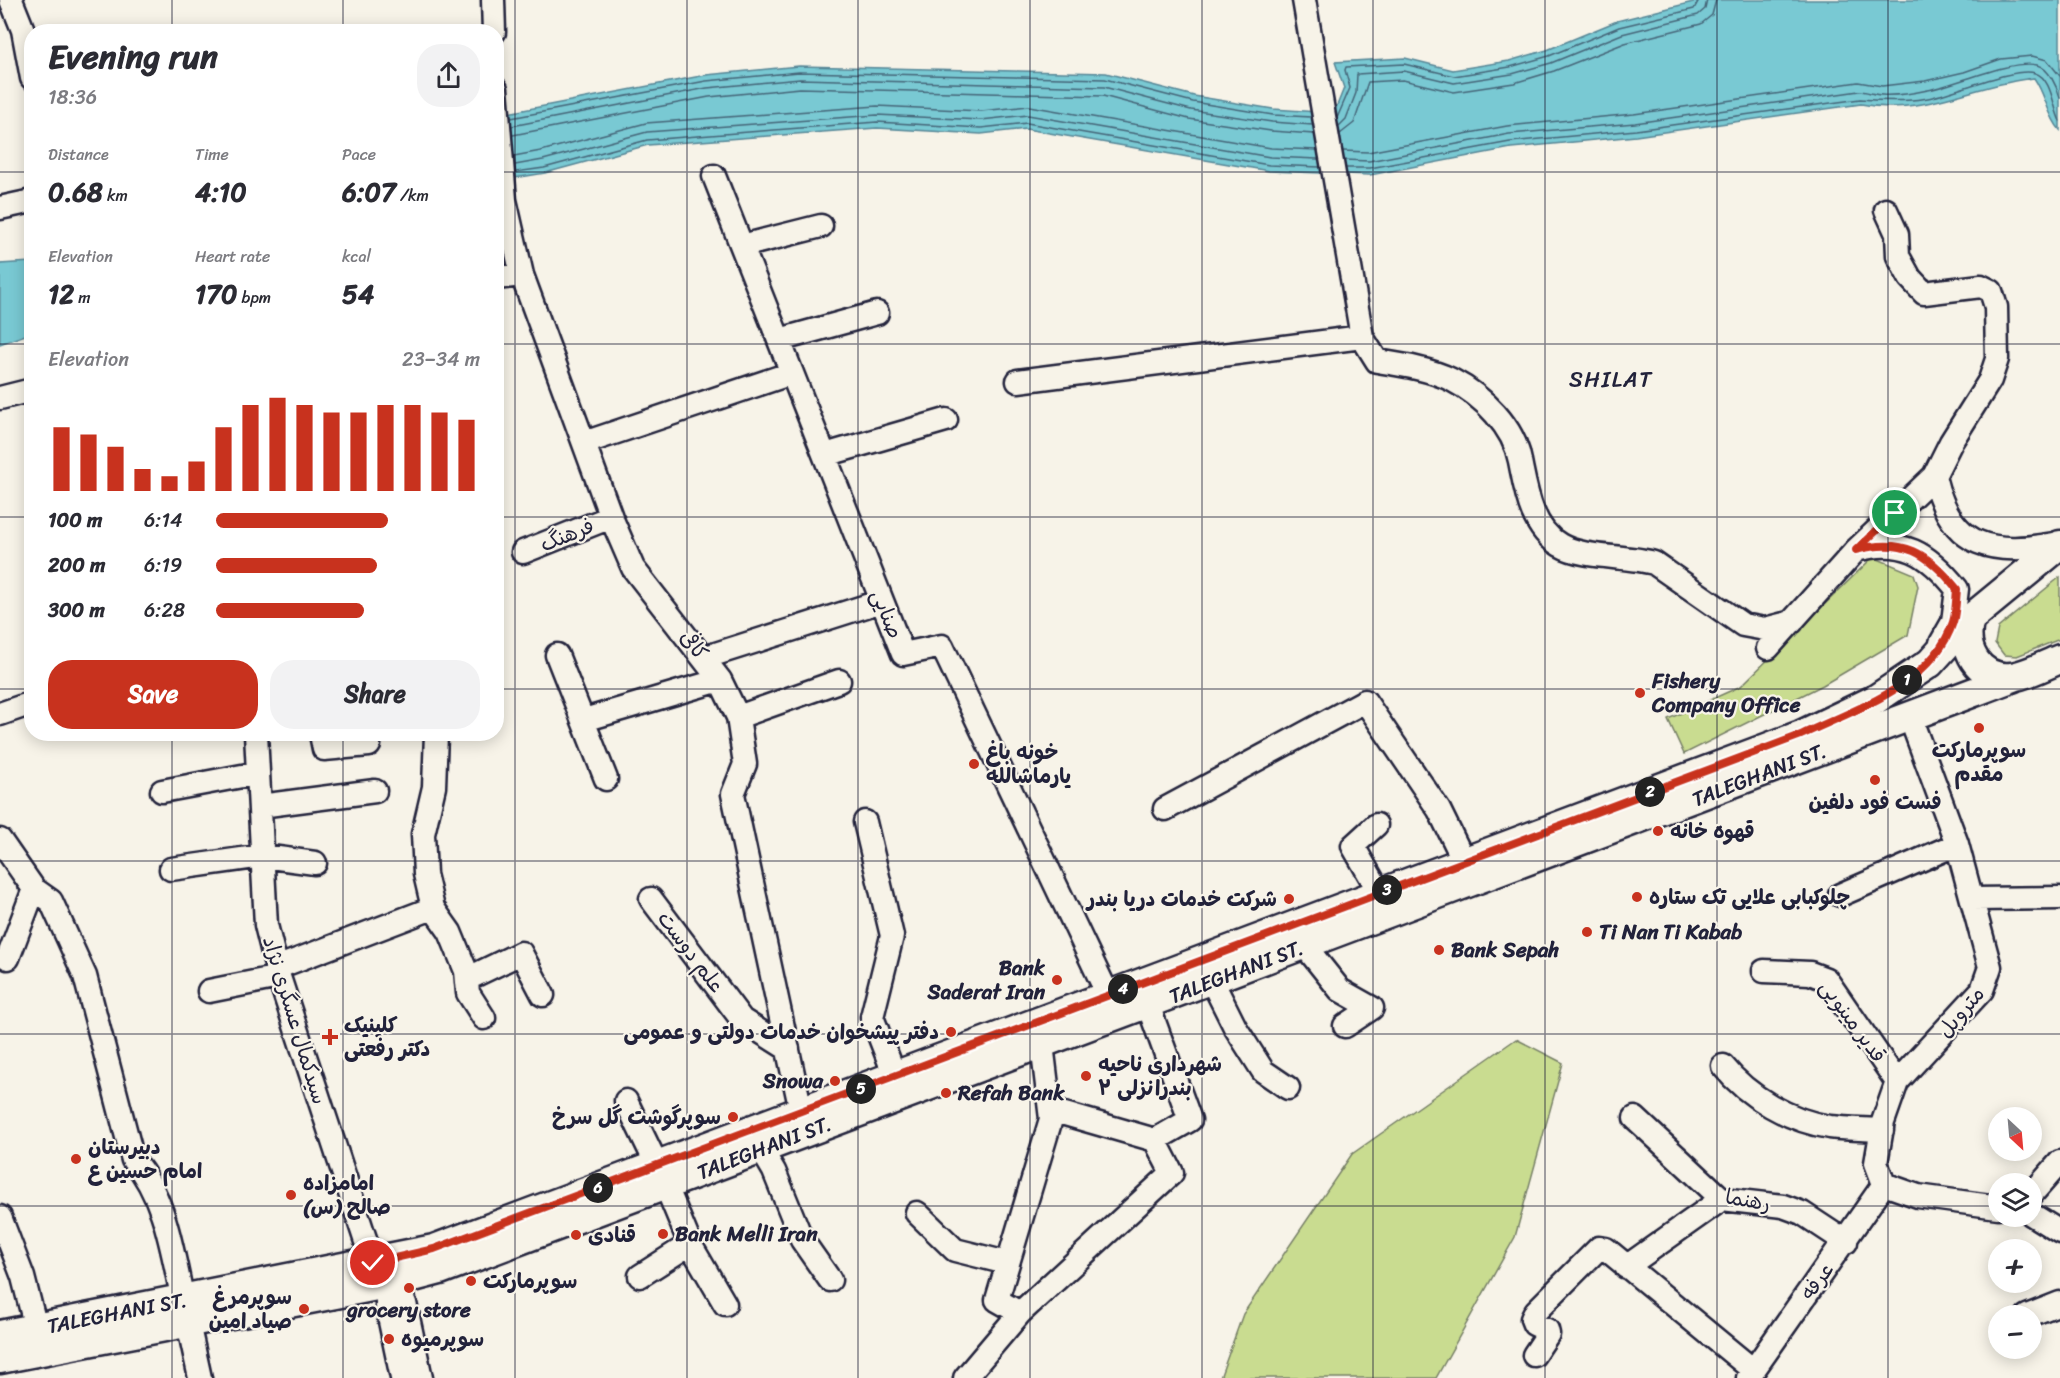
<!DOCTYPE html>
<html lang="en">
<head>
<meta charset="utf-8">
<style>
  body { margin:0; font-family:Sriracha,"Playpen Sans Arabic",sans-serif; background:#f2f2f3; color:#2b2b33; height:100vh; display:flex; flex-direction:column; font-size:22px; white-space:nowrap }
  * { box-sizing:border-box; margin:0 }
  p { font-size:20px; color:#7c7c81 }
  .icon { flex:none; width:33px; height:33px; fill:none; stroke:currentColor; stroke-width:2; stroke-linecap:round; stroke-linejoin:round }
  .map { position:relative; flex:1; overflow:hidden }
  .drawer { position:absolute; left:24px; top:24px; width:480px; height:717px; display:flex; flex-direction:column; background:#fff; border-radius:24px; box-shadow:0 3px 15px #0003 }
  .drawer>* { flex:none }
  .needle { width:39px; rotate:154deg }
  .controls { position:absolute; left:1988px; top:1107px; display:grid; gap:12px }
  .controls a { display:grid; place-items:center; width:54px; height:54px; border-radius:50%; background:#fff; box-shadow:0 3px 15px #0003; font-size:30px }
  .pin { position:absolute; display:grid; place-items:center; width:51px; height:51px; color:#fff; margin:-26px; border:3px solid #fff; border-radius:50%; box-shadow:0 2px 6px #0007 }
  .km { position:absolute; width:30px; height:30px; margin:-15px; border-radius:50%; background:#222; color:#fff; font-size:16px; line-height:30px; text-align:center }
  .round { display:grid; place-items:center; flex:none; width:63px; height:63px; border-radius:24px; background:#f2f2f3 }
  .overview { display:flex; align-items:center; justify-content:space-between; height:102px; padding:0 24px }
  h1 { font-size:33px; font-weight:800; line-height:45px }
  .metrics { display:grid; grid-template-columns:repeat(3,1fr); gap:9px; height:102px; padding:6px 24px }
  .metrics div { display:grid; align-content:center }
  .metrics b { font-size:26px; font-weight:800 }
  .metrics small { font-size:16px; font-weight:400 }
  .metrics p { font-size:16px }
  .chart { height:168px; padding:12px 24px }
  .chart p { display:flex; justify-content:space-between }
  .chart svg { width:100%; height:108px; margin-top:6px; stroke:#c8321e; stroke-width:6 }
  .cta { display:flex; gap:12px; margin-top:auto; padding:12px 24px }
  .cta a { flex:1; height:69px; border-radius:24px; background:#c8321e; color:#fff; font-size:24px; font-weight:800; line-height:69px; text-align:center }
  .cta a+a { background:#f2f2f3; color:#2b2b33 }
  ul { padding:0 24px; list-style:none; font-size:20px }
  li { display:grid; grid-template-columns:96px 72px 1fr; align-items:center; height:45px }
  li i { height:15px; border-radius:8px; background:#c8321e }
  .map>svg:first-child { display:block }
  .green { fill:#c9dc90; stroke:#767f66; stroke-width:1.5 }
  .water { fill:#79c9d3; stroke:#568696; stroke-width:1.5 }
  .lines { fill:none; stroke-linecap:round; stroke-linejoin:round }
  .shore { stroke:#456578; stroke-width:1.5 }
  .minor-casing { stroke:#22223b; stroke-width:27 }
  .major-casing { stroke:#22223b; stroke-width:33 }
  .minor { stroke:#f7f3e8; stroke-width:22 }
  .major { stroke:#f7f3e8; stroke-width:28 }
  .route-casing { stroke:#fff; stroke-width:12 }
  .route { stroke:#c8321e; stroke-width:8 }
  .grid { fill:none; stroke:#22223b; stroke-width:1.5; stroke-opacity:0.55 }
  .poi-dot { fill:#c8321e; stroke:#f7f3e8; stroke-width:2 }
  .labels { text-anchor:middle; stroke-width:4.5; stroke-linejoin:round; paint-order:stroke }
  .street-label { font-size:21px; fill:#22223b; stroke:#f7f3e8 }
  .poi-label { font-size:21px; font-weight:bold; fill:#22223b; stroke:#f7f3e8; text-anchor:start }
  .neighbourhood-label { font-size:22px; letter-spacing:1.5px; fill:#22223b; stroke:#f7f3e8 }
</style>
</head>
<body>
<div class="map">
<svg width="2060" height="1378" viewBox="0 0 2060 1378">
  <rect width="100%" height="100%" fill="#f7f3e8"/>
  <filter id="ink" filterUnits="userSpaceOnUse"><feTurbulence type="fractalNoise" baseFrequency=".0167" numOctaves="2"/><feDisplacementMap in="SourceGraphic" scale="12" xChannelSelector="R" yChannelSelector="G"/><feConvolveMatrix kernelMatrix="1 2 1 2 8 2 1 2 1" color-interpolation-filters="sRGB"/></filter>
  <g filter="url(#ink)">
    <path class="green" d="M 1873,557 L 1914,574 L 1918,586 L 1908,635 L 1823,685 L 1684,754 L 1668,719 L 1741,686 Z
      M 2060,577 L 2060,639 L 2017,656 L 2004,655 L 1995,643 L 1998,628 Z
      M 1516,1039 L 1563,1063 L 1515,1237 L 1436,1378 L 1220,1378 L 1243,1314 L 1352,1154 Z"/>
    <path class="water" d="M 1701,0 L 2060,0 L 2060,130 C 2047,115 2046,95 2034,78 C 1975,84 1921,117 1861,104 L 1636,136 L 1511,148 L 1370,175 L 1269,171 L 1026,129 L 981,134 L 877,128 L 648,145 L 545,173 L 497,181 L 497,115 L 706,75 L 799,66 L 1106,73 L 1194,96 L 1273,109 L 1334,113 L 1344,88 L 1335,62 L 1405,58 L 1453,70 L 1509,61 L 1547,50 L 1617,21 Z
      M 31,262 L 31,333 L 0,344 L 0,264 Z"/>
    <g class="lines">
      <path class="shore" d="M 511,118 L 706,81 L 799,72 L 1105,79 L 1193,102 L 1273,115 L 1311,117
        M 1337,118 L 1350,88 L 1345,70 L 1346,67 L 1404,64 L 1454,76 L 1510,67 L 1549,56 L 1619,27 L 1694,9 L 1699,0
        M 512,126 L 707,88 L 800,79 L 1104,87 L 1191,110 L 1272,122 L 1313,125
        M 1339,126 L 1346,119 L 1356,93 L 1357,74 L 1404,71 L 1454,83 L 1512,74 L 1551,63 L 1622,34 L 1698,15 L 1705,9 L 1707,0
        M 1340,134 L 1354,123 L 1368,82 L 1403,80 L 1454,92 L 1514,83 L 1554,71 L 1625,43 L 1701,24 L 1712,15 L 1716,0
        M 513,135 L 709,97 L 800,88 L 1103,96 L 1189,119 L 1271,131 L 1314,134
        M 1343,151 L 1368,152 L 1507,126 L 1634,114 L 1858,82 L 1882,86 L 1925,81 L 1964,72 L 2001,59 L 2032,56 L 2047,60 L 2060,76
        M 514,156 L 541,151 L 646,123 L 877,106 L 981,111 L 1029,106 L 1271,148 L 1317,150
        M 1344,160 L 1369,161 L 1509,134 L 1635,123 L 1859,91 C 1867,91 1874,95 1882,95 C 1896,96 1914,93 1928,90 C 1956,85 2011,59 2037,65 C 2049,68 2057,87 2060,98
        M 515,165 L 543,160 L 647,132 L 877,115 L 981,120 L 1028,115 L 1270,157 L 1318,159
        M 1346,168 L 1370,168 L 1510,142 L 1636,130 L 1860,99 C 1883,101 1905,102 1928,98 C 1952,94 2016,66 2035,73 C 2052,78 2053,108 2060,121
        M 516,172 L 544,168 L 647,140 L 877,122 L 981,128 L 1027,123 L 1269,165 L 1320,167"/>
      <defs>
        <path id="minor" d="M 11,0 L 23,30 L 32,78
          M 493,0 L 494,32
          M 1304,0 L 1362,337
          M 496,89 L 505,200 L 522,275 L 611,517 L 633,568 L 720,680 L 738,717 L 745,764 L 733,794 L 801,1111
          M 714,176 L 903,654 L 942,646 L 1108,995
          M 0,208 L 32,201
          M 742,246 L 821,226
          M 496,278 L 522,275
          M 779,340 L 877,313
          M 1018,381 L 1362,337 L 1377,361 C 1402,365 1430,369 1452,380 C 1483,396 1514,427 1520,461 C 1526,490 1531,528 1560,545 C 1584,559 1626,555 1654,563 L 1743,625 L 1765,629 L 1792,622
          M 0,398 L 32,390
          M 584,443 L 792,373
          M 825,455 L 946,420
          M 1934,476 C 1951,551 1993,555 2060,543
          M 1856,550 C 1903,537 1928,553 1957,589 L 1953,622 L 1941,643
          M 523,552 L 611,517
          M 1768,648 L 1856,550 L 1934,476 L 1951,442 L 1990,380 L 1997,359 L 1996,307 L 1991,291 L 1981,286 L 1924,293 L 1910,278 L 1898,256 L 1897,234 L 1886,210
          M 557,655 L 606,779
          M 703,658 L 882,601
          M 0,714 L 32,703
          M 738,717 L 839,681
          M 1910,717 L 1957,844 L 1990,967 L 1982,990 L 1897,1082 L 1883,1122 L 1876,1163 L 1884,1184 L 1918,1196 L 1998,1207
          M 584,720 L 720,680
          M 256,734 L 266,925 L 279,977 L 373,1263 L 405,1303 L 421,1378
          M 321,734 L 324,749 L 369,745
          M 162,791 L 258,773
          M 260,806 L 375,791
          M 1165,809 L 1365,701 L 1439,810 L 1464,861
          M 865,822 L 892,936 L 872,1017 L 895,1076
          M 1376,825 L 1353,846 L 1380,893
          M 0,840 L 34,889 L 51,901 L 85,976 L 133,1160 C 166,1198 172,1252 183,1300
          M 171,869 L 263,856 L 315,863
          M 1840,895 L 1957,844
          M 651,899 L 742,1020 L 788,1049
          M 1973,899 L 2060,898
          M 433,908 L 425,874 L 423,834 L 434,787 L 436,734
          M 1305,946 L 1340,990 L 1372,1008 L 1345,1026
          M 8,958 L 34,889
          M 276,968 L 433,908 L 450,932 L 466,971 L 468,993 L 484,1018
          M 1764,971 L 1810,973 L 1826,979 L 1897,1082
          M 467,979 L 521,953 L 543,995
          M 1212,981 L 1235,1027 L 1263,1071 L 1288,1088
          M 209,991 L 279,977
          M 1723,1066 C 1748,1097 1790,1121 1830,1127 C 1847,1129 1865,1129 1882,1130
          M 626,1101 L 657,1165
          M 1051,1110 L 1155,1140 L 1190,1120 L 1148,1005
          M 1635,1118 L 1722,1199 L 1783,1206 L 1802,1213 L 1846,1242
          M 761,1149 L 774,1171 L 802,1240 L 830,1280
          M 666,1186 L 690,1244 L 725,1304
          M 2031,1195 L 2060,1162
          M 917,1213 L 955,1250 L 1007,1263
          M 2031,1214 L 2060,1232
          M 0,1217 L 23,1277 L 36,1328
          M 1626,1267 L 1722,1199
          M 640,1276 L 690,1244
          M 387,1284 L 387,1307 L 402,1378
          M 1020,1313 L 997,1300 L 1051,1119 L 1042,1044
          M 2027,1316 L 2060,1303
          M 188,1323 L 200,1378
          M 1534,1355 L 1548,1334 L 1547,1330 L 1534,1324 L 1532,1319 L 1536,1311 L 1599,1248 L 1606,1249 L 1753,1370
          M 965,1378 L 1020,1313 L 1172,1173 L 1155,1140
          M 1748,1378 L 1884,1184"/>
        <path id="major" d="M 1970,619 C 1961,648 1978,680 2011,677 C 2027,675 2045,665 2060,659
          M 0,1335 L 434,1249 L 1801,735 L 1876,699 L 1930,663 L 1970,619 L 2060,545
          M 0,1359 L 387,1284 L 440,1270 L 2014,677"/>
      </defs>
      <use href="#minor" class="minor-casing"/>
      <use href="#major" class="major-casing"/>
      <use href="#minor" class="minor"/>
      <use href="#major" class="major"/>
    </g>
  </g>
  <g class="lines" filter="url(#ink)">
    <defs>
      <path id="route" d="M 373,1263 L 434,1249 L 1801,735 C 1855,709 1933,685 1953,622 C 1956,612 1956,599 1957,589 C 1928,553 1904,537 1856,550 L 1895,513"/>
    </defs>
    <use href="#route" class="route-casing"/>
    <use href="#route" class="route"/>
  </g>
  <path class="grid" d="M 172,0 L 172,32M 343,0 L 343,32M 515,0 L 515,1378M 687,0 L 687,1378M 858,0 L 858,1378M 1030,0 L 1030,1378M 1202,0 L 1202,1378M 1373,0 L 1373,1378M 1545,0 L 1545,1378M 1717,0 L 1717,1378M 1888,0 L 1888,1378M 0,172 L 32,172M 496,172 L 2060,172M 0,344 L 32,344M 496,344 L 2060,344M 0,517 L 32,517M 496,517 L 2060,517M 0,689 L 32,689M 496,689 L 2060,689M 172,734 L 172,1378M 343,734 L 343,1378M 0,861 L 2060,861M 0,1034 L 2060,1034M 0,1206 L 1998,1206M 2031,1206 L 2060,1206"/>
  <g class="poi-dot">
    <circle cx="1640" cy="693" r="6"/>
    <circle cx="1979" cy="728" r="6"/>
    <circle cx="974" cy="764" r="6"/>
    <circle cx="1875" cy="780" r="6"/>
    <circle cx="1658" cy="831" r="6"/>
    <circle cx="1637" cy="897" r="6"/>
    <circle cx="1289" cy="899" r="6"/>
    <circle cx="1587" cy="932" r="6"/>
    <circle cx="1439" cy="950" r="6"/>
    <circle cx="1057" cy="980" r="6"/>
    <circle cx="951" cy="1032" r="6"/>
    <path d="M327 1028h6v6h6v6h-6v6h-6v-6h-6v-6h6z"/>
    <circle cx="1086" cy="1076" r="6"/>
    <circle cx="835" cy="1081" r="6"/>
    <circle cx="946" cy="1093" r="6"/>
    <circle cx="733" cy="1117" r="6"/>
    <circle cx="76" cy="1159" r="6"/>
    <circle cx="291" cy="1195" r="6"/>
    <circle cx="663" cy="1234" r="6"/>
    <circle cx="576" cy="1235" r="6"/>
    <circle cx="471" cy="1281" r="6"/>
    <circle cx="409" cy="1288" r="6"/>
    <circle cx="304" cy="1309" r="6"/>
    <circle cx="389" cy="1339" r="6"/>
  </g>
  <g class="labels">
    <g class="street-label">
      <text transform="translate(567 535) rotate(-22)" y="7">فرهنگ</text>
      <text transform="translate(887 614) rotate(68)" y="7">صنایی</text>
      <text transform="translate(694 645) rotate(52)" y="7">کافی</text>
      <text transform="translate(1759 775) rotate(-21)" y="7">TALEGHANI ST.</text>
      <text transform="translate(691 952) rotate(53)" y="7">علم دوست</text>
      <text transform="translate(1236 972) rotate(-21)" y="7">TALEGHANI ST.</text>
      <text transform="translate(1961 1012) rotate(-50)" y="7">متروپل</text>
      <text transform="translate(295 1020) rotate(73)" y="7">سیدکمال عسگری نژاد</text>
      <text transform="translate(1853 1021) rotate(54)" y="7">قدیر مینویی</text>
      <text transform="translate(764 1148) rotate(-21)" y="7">TALEGHANI ST.</text>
      <text transform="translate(1748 1200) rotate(10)" y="7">رهنما</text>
      <text transform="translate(1817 1281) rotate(-53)" y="7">عرفه</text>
      <text transform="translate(117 1313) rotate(-11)" y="7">TALEGHANI ST.</text>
    </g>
    <g class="poi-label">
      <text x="1652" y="688">Fishery<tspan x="1652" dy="24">Company Office</tspan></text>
      <text x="1979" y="757" text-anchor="middle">سوپرمارکت<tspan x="1979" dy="24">مقدم</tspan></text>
      <text x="986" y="759">خونه باغ<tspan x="986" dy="24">یارماشالله</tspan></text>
      <text x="1875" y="809" text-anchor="middle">فست فود دلفین</text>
      <text x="1670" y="838">قهوه خانه</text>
      <text x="1649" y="904">چلوکبابی علایی تک ستاره</text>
      <text x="1277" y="906" text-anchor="end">شرکت خدمات دریا بندر</text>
      <text x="1599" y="939">Ti Nan Ti Kabab</text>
      <text x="1451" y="957">Bank Sepah</text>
      <text x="1045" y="975" text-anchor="end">Bank<tspan x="1045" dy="24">Saderat Iran</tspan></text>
      <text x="344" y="1032">کلینیک<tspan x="344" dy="24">دکتر رفعتی</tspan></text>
      <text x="939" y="1039" text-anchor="end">دفتر پیشخوان خدمات دولتی و عمومی</text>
      <text x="1098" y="1071">شهرداری ناحیه<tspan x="1098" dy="24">۲ بندرانزلی</tspan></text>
      <text x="823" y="1088" text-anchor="end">Snowa</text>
      <text x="958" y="1100">Refah Bank</text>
      <text x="721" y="1124" text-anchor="end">سوپرگوشت گل سرخ</text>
      <text x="88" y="1154">دبیرستان<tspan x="88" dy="24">امام حسین ع</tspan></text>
      <text x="303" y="1190">امامزاده<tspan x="303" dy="24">صالح (س)</tspan></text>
      <text x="675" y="1241">Bank Melli Iran</text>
      <text x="588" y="1242">قنادی</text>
      <text x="483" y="1288">سوپرمارکت</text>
      <text x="292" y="1304" text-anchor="end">سوپرمرغ<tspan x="292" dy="24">صیاد امین</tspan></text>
      <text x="409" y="1317" text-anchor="middle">grocery store</text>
      <text x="401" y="1346">سوپرمیوه</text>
    </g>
    <g class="neighbourhood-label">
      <text x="1611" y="387">SHILAT</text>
    </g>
  </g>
</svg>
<div class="controls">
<a><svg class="needle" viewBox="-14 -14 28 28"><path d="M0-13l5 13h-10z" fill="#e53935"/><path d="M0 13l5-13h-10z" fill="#7c7c81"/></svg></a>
<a><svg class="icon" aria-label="layers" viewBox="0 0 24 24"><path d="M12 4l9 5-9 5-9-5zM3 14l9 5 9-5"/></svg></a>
<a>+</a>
<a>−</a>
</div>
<div class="pin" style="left:1895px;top:513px;background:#1e9e55"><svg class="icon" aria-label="arrive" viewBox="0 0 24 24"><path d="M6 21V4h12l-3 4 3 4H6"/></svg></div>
<div class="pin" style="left:373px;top:1263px;background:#d93025"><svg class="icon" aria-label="check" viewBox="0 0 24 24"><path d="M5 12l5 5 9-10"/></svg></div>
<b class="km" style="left:1907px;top:680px">1</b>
<b class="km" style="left:1650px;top:792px">2</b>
<b class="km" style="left:1387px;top:890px">3</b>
<b class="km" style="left:1123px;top:989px">4</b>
<b class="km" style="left:861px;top:1089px">5</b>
<b class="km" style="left:598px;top:1188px">6</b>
<section class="drawer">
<div class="overview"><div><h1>Evening run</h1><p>18:36</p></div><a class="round"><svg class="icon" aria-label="share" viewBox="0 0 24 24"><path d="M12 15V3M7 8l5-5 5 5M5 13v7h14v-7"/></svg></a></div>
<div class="metrics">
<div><p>Distance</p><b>0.68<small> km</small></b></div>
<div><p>Time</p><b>4:10</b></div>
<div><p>Pace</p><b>6:07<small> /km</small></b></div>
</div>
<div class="metrics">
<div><p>Elevation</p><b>12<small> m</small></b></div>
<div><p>Heart rate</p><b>170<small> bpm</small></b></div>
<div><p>kcal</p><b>54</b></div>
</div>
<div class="chart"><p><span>Elevation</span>23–34 m</p>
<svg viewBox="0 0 160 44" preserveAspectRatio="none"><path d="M5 44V18M15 44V21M25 44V26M35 44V35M45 44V38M55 44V32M65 44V18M75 44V9M85 44V6M95 44V9M105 44V12M115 44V12M125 44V9M135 44V9M145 44V12M155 44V15"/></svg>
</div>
<ul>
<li><b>100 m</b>6:14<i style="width:65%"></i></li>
<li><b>200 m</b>6:19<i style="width:61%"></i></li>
<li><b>300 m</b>6:28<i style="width:56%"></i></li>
</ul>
<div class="cta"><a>Save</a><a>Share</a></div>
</section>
</div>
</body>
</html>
